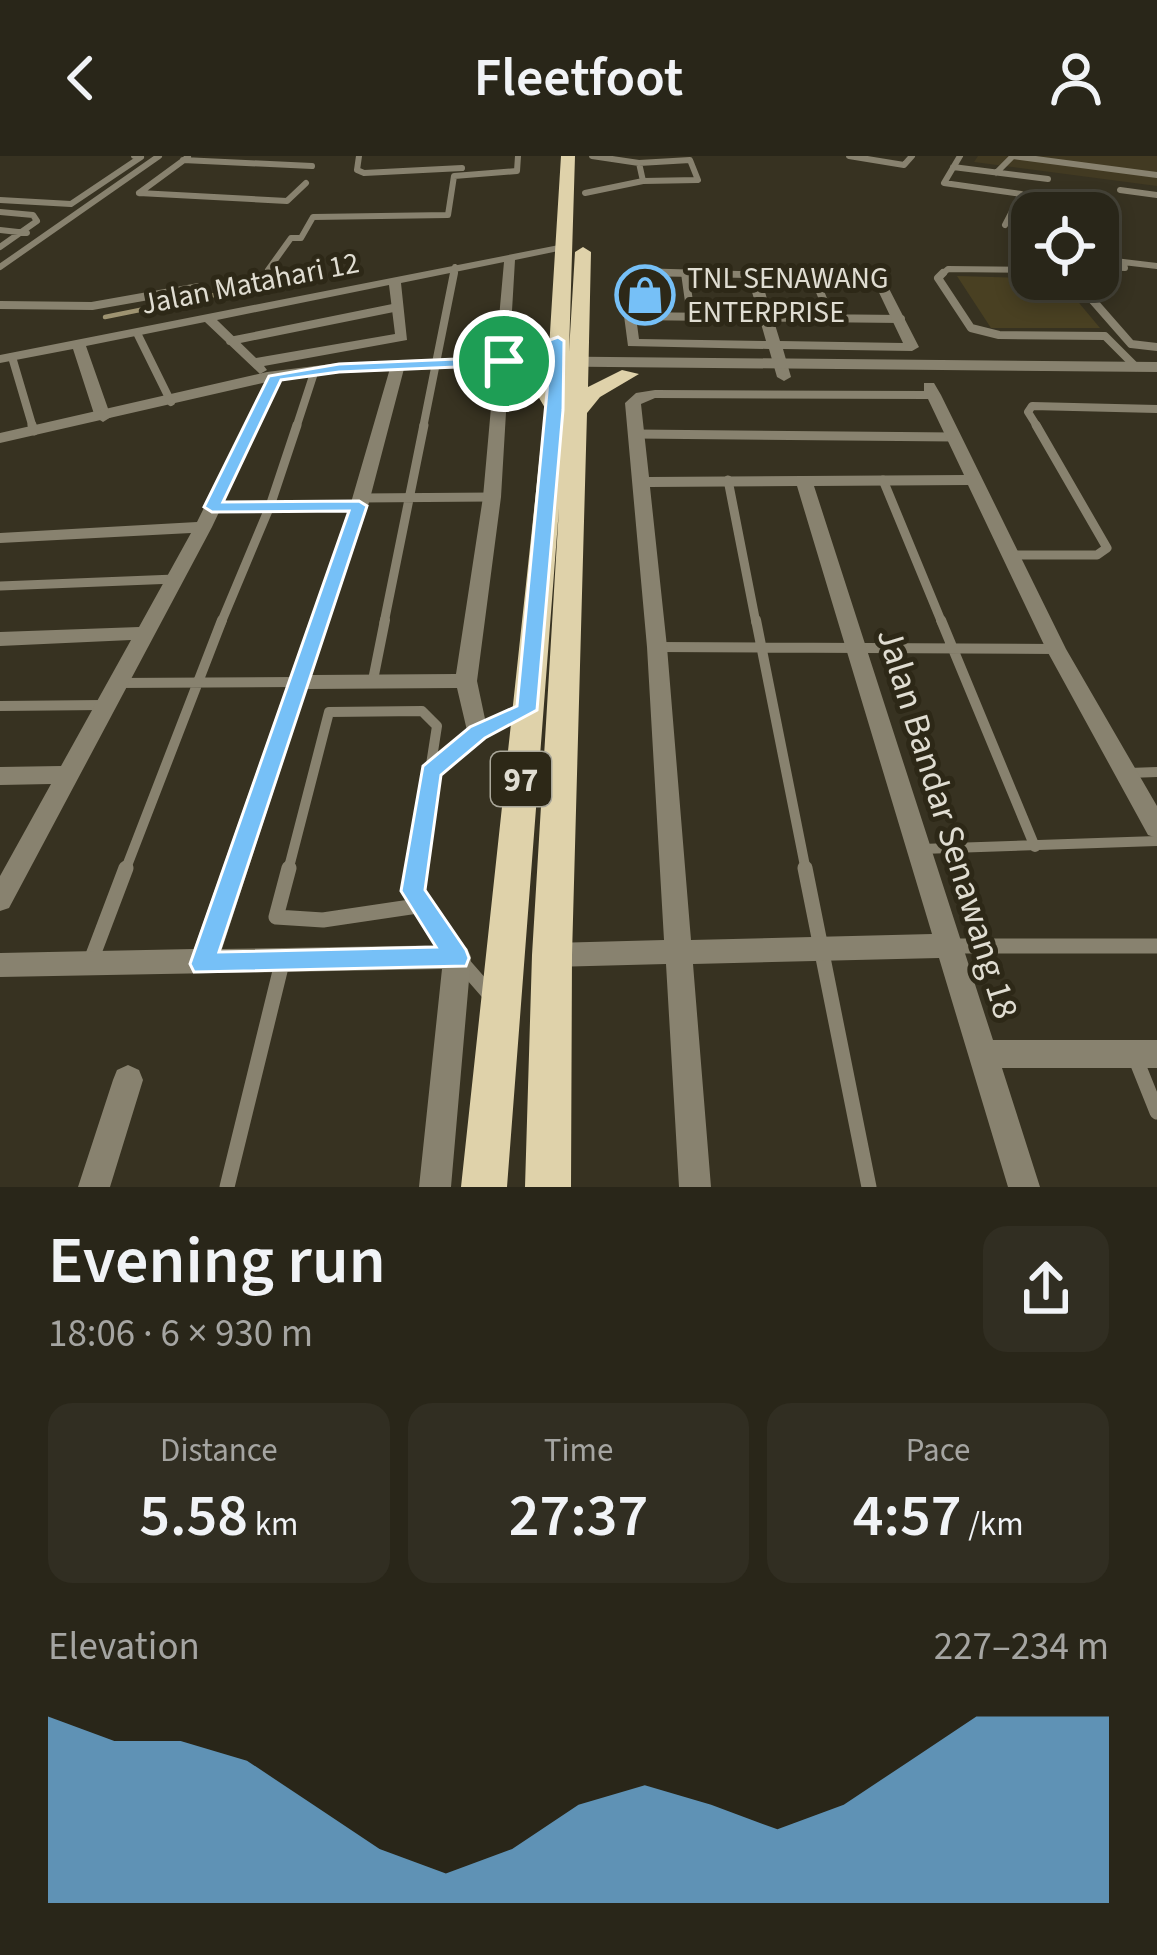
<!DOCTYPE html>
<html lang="en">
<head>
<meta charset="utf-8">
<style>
  body { margin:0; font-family:"Source Sans 3",sans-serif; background:#312e22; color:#f1f3f6; height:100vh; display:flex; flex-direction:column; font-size:45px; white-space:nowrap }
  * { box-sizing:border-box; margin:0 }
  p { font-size:39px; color:#a5a5a2 }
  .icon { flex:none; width:66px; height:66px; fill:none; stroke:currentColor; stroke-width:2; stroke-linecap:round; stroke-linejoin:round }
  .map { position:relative; height:1031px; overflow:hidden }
  .details { display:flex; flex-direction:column; background:#292619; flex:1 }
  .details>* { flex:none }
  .fabs { position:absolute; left:1011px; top:36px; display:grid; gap:24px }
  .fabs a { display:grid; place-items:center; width:108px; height:108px; border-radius:24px; background:#292619; box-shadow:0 6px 18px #0003,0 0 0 3px #454338; font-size:60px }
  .pin { position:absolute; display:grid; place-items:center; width:102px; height:102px; color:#fff; margin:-51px; border:6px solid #fff; border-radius:50%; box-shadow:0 3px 12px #0007 }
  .round { display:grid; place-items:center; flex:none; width:126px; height:126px; border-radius:24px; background:#312e22 }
  .head { display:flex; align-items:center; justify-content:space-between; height:204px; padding:0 48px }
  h1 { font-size:66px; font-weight:600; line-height:90px }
  .metrics { display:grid; grid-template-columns:repeat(3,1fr); gap:18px; height:204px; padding:12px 48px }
  .metrics div { display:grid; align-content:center; border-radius:24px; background:#312e22; text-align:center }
  .metrics b { font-size:60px; font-weight:600 }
  .metrics small { font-size:33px; font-weight:400 }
  .metrics p { font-size:33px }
  .chart { height:336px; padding:24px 48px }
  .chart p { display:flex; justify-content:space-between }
  .chart svg { width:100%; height:216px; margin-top:12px; fill:#76c0f7; opacity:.7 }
  header { display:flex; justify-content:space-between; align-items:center; height:156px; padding:0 48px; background:#292619; font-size:54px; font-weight:600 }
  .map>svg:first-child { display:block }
  .built { fill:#423a22 }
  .green { fill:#494022 }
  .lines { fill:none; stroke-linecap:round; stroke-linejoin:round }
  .stream { stroke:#9e9371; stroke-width:4.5 }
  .service-far4 { stroke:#88826f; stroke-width:6 }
  .service-far3 { stroke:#88826f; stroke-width:8 }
  .service-far2 { stroke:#88826f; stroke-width:9 }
  .service-far1 { stroke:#88826f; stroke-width:10 }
  .service { stroke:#88826f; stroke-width:15 }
  .minor { fill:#88826f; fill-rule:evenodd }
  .tertiary { fill:#88826f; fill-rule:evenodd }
  .primary { fill:#dfd2aa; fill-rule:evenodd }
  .route { fill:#76c0f7; stroke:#fff; stroke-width:3; fill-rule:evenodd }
  .labels { text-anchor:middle; stroke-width:10; stroke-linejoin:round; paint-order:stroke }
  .far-poi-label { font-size:30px; fill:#e0ddd2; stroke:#2d2817; text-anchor:start }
  .far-street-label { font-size:30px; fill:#e0ddd2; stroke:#2d2817 }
  .shield { fill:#2d2817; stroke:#aaa79a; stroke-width:3 }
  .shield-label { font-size:33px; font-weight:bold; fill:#e0ddd2 }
  .street-label { font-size:36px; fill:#e0ddd2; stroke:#2d2817 }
</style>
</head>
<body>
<header><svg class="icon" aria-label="back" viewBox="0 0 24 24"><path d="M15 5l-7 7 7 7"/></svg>Fleetfoot<svg class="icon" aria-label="person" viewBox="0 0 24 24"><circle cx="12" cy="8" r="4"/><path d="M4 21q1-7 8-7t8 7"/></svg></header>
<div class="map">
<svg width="1157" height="1031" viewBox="0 0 1157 1031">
  <rect width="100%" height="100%" fill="#373221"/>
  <path class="built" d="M 978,0 L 1157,0 L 1157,30 L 974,6 Z"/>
  <path class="green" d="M 957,120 L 1059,123 L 1100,172 L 991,172 Z"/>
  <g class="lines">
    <path class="stream" d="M 105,161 L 224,137"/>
    <path class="service-far4" d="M 359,0 L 357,14 L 364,17 L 462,12
      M 849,0 L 904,9 L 912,0
      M 960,0 L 944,27 L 1021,38 L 1005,69
      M 183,4 L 312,10
      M 639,7 L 690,4 L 698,24 L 643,25
      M 953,11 L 1048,23
      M 996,17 L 1013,0 L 1157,19
      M 1120,34 L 1157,39
      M 139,37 L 287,45 L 306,27
      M 139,37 L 188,1
      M 585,37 L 643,25 L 639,7 L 592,0
      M 0,44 L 71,48 L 141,1 L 134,0
      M 0,56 L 33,59 L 37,65 L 0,91
      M 0,74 L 27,77
      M 1098,103 L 1157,110
      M 0,111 L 159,0
      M 1098,111 L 1125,112
      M 268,114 L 291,82 L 301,82 L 313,61 L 448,59 L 454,20 L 517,15 L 518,0
      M 453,120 L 455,111
      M 940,120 L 948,113 L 1032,114"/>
    <path class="service-far3" d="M 685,117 L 691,160
      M 943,117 L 938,122 L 971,172 L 999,179 L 1105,180 L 1136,211
      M 813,119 L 831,162
      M 1074,123 L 1131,188 L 1157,191
      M 0,149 L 92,150 L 199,131
      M 628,160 L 901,163
      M 137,177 L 171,246
      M 230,185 L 398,151
      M 12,201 L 33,272
      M 296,272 L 315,214
      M 423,272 L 454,117
      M 1038,272 L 1028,256 L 1032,250 L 1157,253"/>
    <path class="service-far2" d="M 32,269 L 34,275
      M 635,278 L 954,281
      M 728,324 L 756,467
      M 883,324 L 942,467
      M 361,342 L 492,341
      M 212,351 L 359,350
      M 1012,399 L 1097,399 L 1107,392 L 1036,269
      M 0,430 L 175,423
      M 221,467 L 270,350 L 297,269
      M 384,467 L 424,269"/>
    <path class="service-far1" d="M 756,464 L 806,715
      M 941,464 L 1035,691
      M 658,491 L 1056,493
      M 373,524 L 385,464
      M 116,527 L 298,526
      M 0,550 L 103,549
      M 1129,617 L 1157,616
      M 921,693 L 1157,685
      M 125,715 L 222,464
      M 288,715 L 329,556 L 422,555 L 437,570 L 430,615
      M 416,715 L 430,615 L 477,577 L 520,557"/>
    <path class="service" d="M 289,712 L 276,761 L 323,764 L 424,749
      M 416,712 L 413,735 L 457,801 L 491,840
      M 805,712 L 869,1031
      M 950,790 L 1157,790
      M 90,807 L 126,712
      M 1135,901 L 1157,956
      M 227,1031 L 282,807"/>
    <path class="minor" d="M 564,88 L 570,91 L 568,93 L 515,104 L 501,341 L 477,525 L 488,577 L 485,583 L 469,583 L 457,532 L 307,533 L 222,793 L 457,789 L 467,792 L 471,801 L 451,1031 L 419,1031 L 442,813 L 0,821 L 0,797 L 194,793 L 350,350 L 391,209 L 398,205 L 405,209 L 368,350 L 312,519 L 456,518 L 483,341 L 504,106 L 401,127 L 407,184 L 264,210 L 267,214 L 260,218 L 205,166 L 86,190 L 111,261 L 103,266 L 95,261 L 73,193 L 0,207 L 0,199 ZM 389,129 L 395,178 L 256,202 L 217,164 Z
      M 637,112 L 882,119 L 919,191 L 912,195 L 783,193 L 791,221 L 784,225 L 777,221 L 769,193 L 628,190 L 619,122 ZM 639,120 L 748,122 L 766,185 L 639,183 L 631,124 ZM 761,123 L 874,126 L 903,187 L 780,185 Z
      M 276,216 L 283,220 L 212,371 L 9,752 L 0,755 L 0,720 L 51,628 L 0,629 L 0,611 L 61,610 L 131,484 L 0,490 L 0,476 L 139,471 L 191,377 L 0,387 L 0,377 L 197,366 L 269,220 Z
      M 924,227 L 934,227 L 941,239 L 1066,493 L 1157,650 L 1157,682 L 1148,679 L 1046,493 L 968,329 L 814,330 L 993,884 L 1157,884 L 1157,912 L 1002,912 L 1040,1031 L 1008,1031 L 939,802 L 693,808 L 711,1031 L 679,1031 L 666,808 L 552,811 L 542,808 L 538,799 L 542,790 L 552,787 L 664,784 L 647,491 L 625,247 L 636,237 L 655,234 L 924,235 ZM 655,242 L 928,243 L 964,319 L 649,321 L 641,248 ZM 797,330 L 932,778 L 691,784 L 667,491 L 650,331 Z
      M 128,909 L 139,914 L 143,924 L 110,1031 L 78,1031 L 113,924 L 117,914 Z"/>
    <path class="tertiary" d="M 504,200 L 1157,206 L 1157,216 L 504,210 L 339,217 L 267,226 L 0,287 L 0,277 L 267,216 L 339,207 Z"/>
    <path class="primary" d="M 561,0 L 575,0 L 569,196 L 575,96 L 583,91 L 591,96 L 588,231 L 622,214 L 639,218 L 600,241 L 587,257 L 572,799 L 571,1031 L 525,1031 L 532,799 L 559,352 L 507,1031 L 461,1031 L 545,252 L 535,235 L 494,215 L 504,209 L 547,225 Z"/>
  </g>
  <path class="route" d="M 558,181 L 564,185 L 563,254 L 537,554 L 485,582 L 441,619 L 425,734 L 466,794 L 469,802 L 466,810 L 194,816 L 190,808 L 349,355 L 212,356 L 204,351 L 269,220 L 339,208 L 504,201 ZM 551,194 L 517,550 L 470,571 L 423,610 L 401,735 L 436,791 L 219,796 L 367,350 L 359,345 L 223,346 L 281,224 L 339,216 L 504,209 Z"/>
  <defs>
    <symbol id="shop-ring" viewBox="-11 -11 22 22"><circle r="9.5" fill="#2d2817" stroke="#76c0f7" stroke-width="1.5"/><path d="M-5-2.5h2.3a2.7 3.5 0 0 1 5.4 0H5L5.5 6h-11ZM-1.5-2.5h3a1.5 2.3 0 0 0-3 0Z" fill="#76c0f7"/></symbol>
  </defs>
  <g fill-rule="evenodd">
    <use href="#shop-ring" x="612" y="106" width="66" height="66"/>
  </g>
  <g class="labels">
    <g class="far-poi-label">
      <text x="687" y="132">TNL SENAWANG<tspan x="687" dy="34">ENTERPRISE</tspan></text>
    </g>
    <g class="far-street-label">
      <text transform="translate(250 127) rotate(-11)" y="10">Jalan Matahari 12</text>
    </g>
    <rect class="shield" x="491" y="596" width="60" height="54" rx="9"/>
    <g class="shield-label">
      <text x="521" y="635">97</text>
    </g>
    <g class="street-label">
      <text transform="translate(949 667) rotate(73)" y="13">Jalan Bandar Senawang 18</text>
    </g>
  </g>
</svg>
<div class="fabs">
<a><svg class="icon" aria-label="locate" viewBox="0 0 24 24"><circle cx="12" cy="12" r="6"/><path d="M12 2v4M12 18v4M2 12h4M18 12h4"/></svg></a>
</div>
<div class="pin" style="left:504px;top:205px;background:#1e9e55"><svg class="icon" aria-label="arrive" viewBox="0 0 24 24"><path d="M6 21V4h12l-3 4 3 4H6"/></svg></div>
</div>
<section class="details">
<div class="head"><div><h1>Evening run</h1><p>18:06 · 6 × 930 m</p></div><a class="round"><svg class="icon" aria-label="share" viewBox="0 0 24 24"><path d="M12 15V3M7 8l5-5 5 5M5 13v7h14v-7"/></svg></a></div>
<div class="metrics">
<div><p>Distance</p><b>5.58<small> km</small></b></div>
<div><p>Time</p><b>27:37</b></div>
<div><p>Pace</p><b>4:57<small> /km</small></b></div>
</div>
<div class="chart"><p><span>Elevation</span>227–234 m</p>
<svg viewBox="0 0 160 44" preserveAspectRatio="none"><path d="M0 44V6L10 11L20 11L30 15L40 24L50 33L60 38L70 33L80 24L90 20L100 24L110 29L120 24L130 15L140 6L150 6L160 6V44z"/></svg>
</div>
</section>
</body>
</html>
